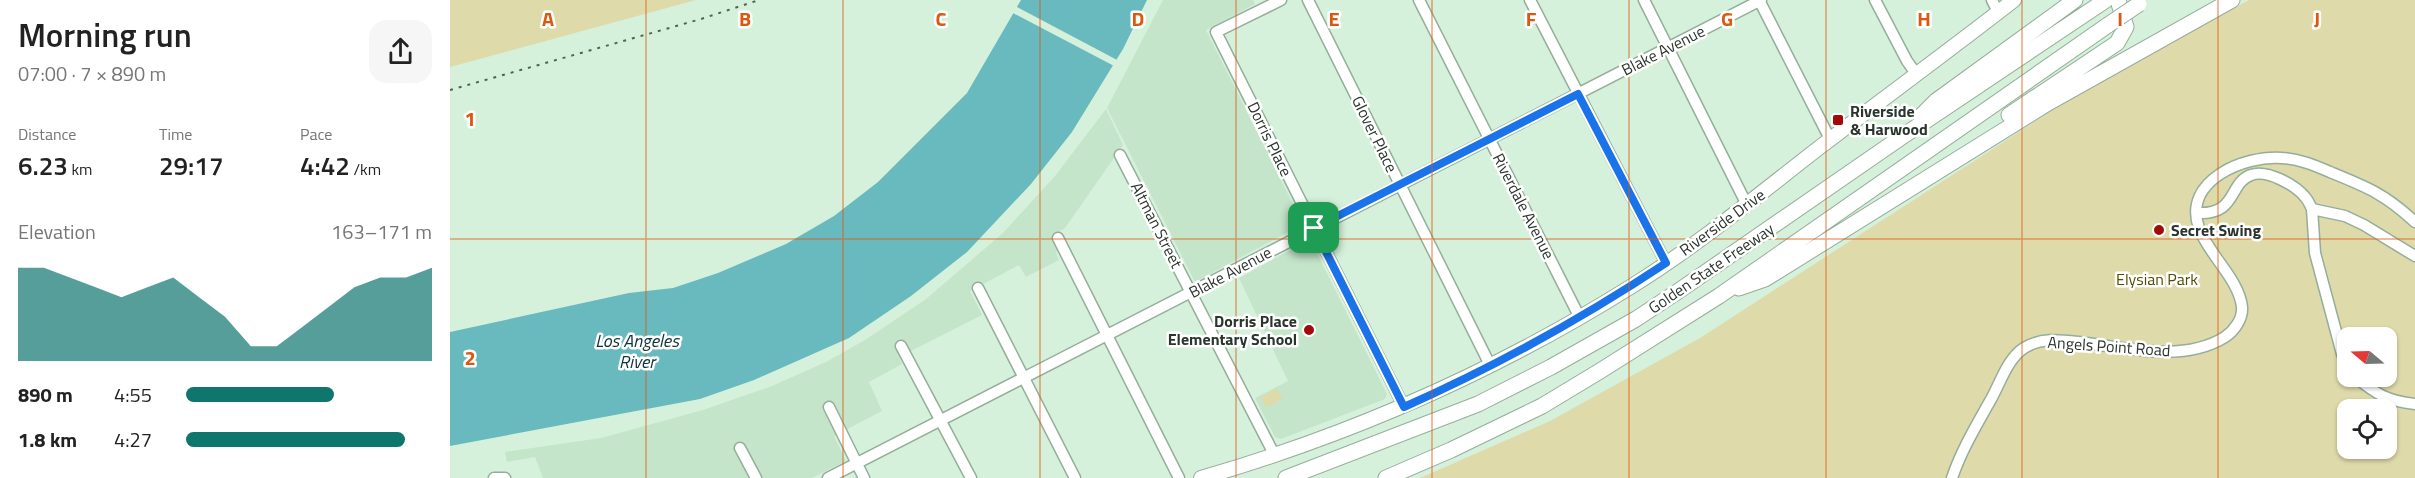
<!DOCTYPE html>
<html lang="en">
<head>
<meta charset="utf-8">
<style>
  body { margin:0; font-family:"Titillium Web",sans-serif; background:#f6f6f6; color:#222; height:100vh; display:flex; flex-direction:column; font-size:22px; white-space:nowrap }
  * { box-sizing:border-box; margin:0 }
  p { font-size:20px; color:#767676 }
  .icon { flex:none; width:33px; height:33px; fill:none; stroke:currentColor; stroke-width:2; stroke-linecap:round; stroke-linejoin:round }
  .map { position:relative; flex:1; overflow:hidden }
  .sheet { display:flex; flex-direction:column; background:#fff; width:450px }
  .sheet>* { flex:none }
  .needle { width:39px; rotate:289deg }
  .buttons { position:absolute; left:1887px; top:327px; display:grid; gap:12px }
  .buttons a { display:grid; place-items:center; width:60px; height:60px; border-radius:12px; background:#fff; box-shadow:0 2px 4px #0004; font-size:30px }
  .pin { position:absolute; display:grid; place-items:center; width:51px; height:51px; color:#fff; margin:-26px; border-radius:12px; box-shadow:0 3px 9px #0006 }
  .round { display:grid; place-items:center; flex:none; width:63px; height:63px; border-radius:18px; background:#f6f6f6 }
  .overview { display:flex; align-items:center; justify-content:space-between; height:102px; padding:0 18px }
  h1 { font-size:33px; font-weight:600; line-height:45px }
  .stats { display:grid; grid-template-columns:repeat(3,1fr); gap:9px; height:102px; padding:6px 18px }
  .stats div { display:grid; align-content:center }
  .stats b { font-size:26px; font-weight:600 }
  .stats small { font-size:16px; font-weight:400 }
  .stats p { font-size:16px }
  .chart { height:168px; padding:12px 18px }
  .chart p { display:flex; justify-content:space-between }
  .chart svg { width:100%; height:108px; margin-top:6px; fill:#0f766e; opacity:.7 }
  ul { padding:0 18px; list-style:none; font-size:20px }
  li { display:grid; grid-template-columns:96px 72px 1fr; align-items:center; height:45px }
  li i { height:15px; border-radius:8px; background:#0f766e }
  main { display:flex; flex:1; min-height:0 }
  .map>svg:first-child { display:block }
  .built { fill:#c4e5ca }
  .green { fill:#dfdaa9; fill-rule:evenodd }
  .water { fill:#68babf }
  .pier { fill:#d5f1db }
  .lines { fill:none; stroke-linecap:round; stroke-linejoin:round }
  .minor-casing { stroke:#94ae9a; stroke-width:13 }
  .major-casing { stroke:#94ae9a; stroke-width:16 }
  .highway-casing { stroke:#94ae9a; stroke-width:17 }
  .minor { stroke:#fff; stroke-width:10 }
  .major { stroke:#fff; stroke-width:14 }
  .highway { stroke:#fff; stroke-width:15 }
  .rail { stroke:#536256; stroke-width:2; stroke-dasharray:3 6; stroke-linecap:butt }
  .highway-bridge-casing { stroke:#94ae9a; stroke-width:17; stroke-linecap:butt }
  .highway-bridge { stroke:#fff; stroke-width:15 }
  .route-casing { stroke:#fff; stroke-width:12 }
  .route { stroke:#1a73e8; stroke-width:8 }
  .grid { fill:none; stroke:#de570e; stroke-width:1.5; stroke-opacity:0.55 }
  .poi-dot { fill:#a20907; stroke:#fff; stroke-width:2 }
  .labels { text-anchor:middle; stroke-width:5; stroke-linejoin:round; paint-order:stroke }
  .street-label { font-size:16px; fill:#2a352d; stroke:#fff }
  .poi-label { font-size:16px; font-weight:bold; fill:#2a352d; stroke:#fff; text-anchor:start }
  .park-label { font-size:16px; fill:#544c00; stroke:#fff }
  .water-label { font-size:18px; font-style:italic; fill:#0c3538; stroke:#fff }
  .grid-label { font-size:20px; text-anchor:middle; font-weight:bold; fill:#de570e; stroke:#fff; stroke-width:5; stroke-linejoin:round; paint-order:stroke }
</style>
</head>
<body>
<main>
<section class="sheet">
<div class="overview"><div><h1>Morning run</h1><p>07:00 · 7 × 890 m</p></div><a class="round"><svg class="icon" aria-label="share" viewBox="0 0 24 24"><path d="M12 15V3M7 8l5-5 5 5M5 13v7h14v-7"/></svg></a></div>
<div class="stats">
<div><p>Distance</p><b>6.23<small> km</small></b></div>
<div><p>Time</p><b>29:17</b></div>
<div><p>Pace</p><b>4:42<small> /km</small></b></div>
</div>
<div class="chart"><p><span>Elevation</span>163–171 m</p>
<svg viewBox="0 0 160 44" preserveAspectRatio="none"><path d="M0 44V6L10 6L20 10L30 14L40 18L50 14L60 10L70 18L80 26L90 38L100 38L110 30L120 22L130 14L140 10L150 10L160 6V44z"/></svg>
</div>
<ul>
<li><b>890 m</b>4:55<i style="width:60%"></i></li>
<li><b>1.8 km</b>4:27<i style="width:89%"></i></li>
</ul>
</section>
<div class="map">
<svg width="1965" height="478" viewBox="0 0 1965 478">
  <rect width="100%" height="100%" fill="#d5f1db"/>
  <path class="built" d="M 713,0 L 803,0 L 805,4 L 756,30 L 853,224 L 745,282 L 657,108 Z
    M 656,109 L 673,145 L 615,228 L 601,237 L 608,250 L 606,252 L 609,260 L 576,277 L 569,265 L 520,291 L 532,315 L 449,357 L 452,364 L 419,382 L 432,411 L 384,436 L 396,461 L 362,478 L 93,478 L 85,457 L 57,462 L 55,452 L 151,438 L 253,410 L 322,386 L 376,362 L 415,340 L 476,299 L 553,233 L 605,176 Z
    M 860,239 L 937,394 L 935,399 L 831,439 L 825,437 L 805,398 L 838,381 L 789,278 Z"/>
  <path class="green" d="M 0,0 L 246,0 L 0,67 Z
    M 1799,0 L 1965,0 L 1965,478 L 970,478 L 1100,421 L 1250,338 L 1643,84 ZM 1898,338 L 1936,338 L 1936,376 L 1898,376 ZM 1898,410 L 1936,410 L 1936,448 L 1898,448 Z
    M 827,388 L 832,399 L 816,408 L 811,397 Z"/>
  <path class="water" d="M 571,0 L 697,0 L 673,49 L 622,132 L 581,184 L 517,252 L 461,296 L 399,338 L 304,380 L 250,399 L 0,446 L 0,332 L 179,293 L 223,288 L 268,273 L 336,244 L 384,216 L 428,182 L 517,93 Z"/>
  <path class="pier" d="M 565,6 L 669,61 L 666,67 L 561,12 Z"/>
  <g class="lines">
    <defs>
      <path id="minor" d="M 831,0 L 766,32 L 954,407
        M 858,0 L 1040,365
        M 969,0 L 1129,316
        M 1080,0 L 1216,263
        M 1194,0 L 1297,205
        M 1309,0 L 1380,139
        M 1425,0 L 1457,61 L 1467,75
        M 1542,0 L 1548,12
        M 670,155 L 825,456
        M 1862,209 L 1865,253 L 1892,354 L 1898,366
        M 1747,213 C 1788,215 1778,183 1801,175 C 1817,169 1845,185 1855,197 C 1858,200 1860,205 1862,209 L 1895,216 L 1914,225 L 1965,256
        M 608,238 L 729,478
        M 528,288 L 625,478
        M 451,346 L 521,478
        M 1904,376 C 1926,394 1937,401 1965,404
        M 379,407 L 414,478
        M 290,448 L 306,478
        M 44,478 L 55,478
        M 378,478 L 1311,0
        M 1502,478 C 1511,451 1526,426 1540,401 C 1550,384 1557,359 1574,348 C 1593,336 1616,341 1637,343 C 1680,349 1735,362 1775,337 C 1784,331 1793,319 1792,307 C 1789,279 1758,254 1749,228 C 1732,180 1795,155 1832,158 C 1849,159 1864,165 1880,172 C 1917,187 1935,194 1965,222"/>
      <path id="major" d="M 751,478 C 903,434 1048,370 1182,286 C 1248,245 1308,195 1370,147 C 1434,98 1500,50 1564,0"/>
      <path id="highway" d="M 1559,115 L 1667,43 L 1676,27 L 1668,0
        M 1471,116 L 1486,101 L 1625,0
        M 1289,288 L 1315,279 L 1598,103 L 1782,0
        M 836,478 L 1028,404 L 1101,367 L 1186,319 L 1230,290 L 1453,136 L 1656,0
        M 936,478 L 1001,450 L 1092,406 L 1150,371 L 1269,296 L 1658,25"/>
    </defs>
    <use href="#minor" class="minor-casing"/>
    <use href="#major" class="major-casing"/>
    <use href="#highway" class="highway-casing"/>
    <use href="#minor" class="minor"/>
    <use href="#major" class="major"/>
    <use href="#highway" class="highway"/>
    <path class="rail" d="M 0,90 L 251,19 L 309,0"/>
    <defs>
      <path id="highway-bridge" d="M 1658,25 L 1689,4"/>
    </defs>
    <use href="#highway-bridge" class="highway-bridge-casing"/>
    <use href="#highway-bridge" class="highway-bridge"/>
  </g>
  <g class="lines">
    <defs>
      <path id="route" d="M 1128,94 L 1216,263 C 1133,318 1044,367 954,407 L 864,228 Z"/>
    </defs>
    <use href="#route" class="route-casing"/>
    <use href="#route" class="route"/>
  </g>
  <path class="grid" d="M 196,0 L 196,478M 393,0 L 393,478M 590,0 L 590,478M 786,0 L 786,478M 982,0 L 982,478M 1179,0 L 1179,478M 1376,0 L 1376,478M 1572,0 L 1572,478M 1768,0 L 1768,478M 0,239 L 1965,239"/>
  <g class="poi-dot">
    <rect x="1382" y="114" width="12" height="12" rx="3"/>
    <circle cx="1709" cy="230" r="6"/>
    <circle cx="859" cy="330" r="6"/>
  </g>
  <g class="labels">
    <g class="street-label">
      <text transform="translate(1213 50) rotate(-27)" y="6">Blake Avenue</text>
      <text transform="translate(925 134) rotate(64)" y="6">Glover Place</text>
      <text transform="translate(820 139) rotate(64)" y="6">Dorris Place</text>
      <text transform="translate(1074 206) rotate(63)" y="6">Riverdale Avenue</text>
      <text transform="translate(1272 222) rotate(-36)" y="6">Riverside Drive</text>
      <text transform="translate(707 225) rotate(63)" y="6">Altman Street</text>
      <text transform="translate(1261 268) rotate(-34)" y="6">Golden State Freeway</text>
      <text transform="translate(780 272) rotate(-28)" y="6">Blake Avenue</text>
      <text transform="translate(1659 346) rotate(4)" y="6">Angels Point Road</text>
    </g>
    <g class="poi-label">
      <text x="1400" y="117">Riverside<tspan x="1400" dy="18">&amp; Harwood</tspan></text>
      <text x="1721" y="236">Secret Swing</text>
      <text x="847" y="327" text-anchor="end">Dorris Place<tspan x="847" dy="18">Elementary School</tspan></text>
    </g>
    <g class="park-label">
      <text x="1707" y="285">Elysian Park</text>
    </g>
    <g class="water-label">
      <text x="187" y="347">Los Angeles<tspan x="187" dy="21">River</tspan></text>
    </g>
  </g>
  <g class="grid-label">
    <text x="98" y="26">A</text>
    <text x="295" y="26">B</text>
    <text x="491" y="26">C</text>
    <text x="688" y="26">D</text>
    <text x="884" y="26">E</text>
    <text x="1081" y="26">F</text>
    <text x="1277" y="26">G</text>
    <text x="1474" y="26">H</text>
    <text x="1670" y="26">I</text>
    <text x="1867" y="26">J</text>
    <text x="20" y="126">1</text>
    <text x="20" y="365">2</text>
  </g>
</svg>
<div class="buttons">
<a><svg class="needle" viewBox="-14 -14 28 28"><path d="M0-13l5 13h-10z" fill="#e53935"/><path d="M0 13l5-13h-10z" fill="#767676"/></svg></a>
<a><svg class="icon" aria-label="locate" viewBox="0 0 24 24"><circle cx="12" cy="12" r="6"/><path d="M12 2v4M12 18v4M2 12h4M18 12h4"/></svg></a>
</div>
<div class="pin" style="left:864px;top:228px;background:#1e9e55"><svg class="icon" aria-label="arrive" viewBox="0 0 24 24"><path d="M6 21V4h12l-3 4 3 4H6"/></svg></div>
</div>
</main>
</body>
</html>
